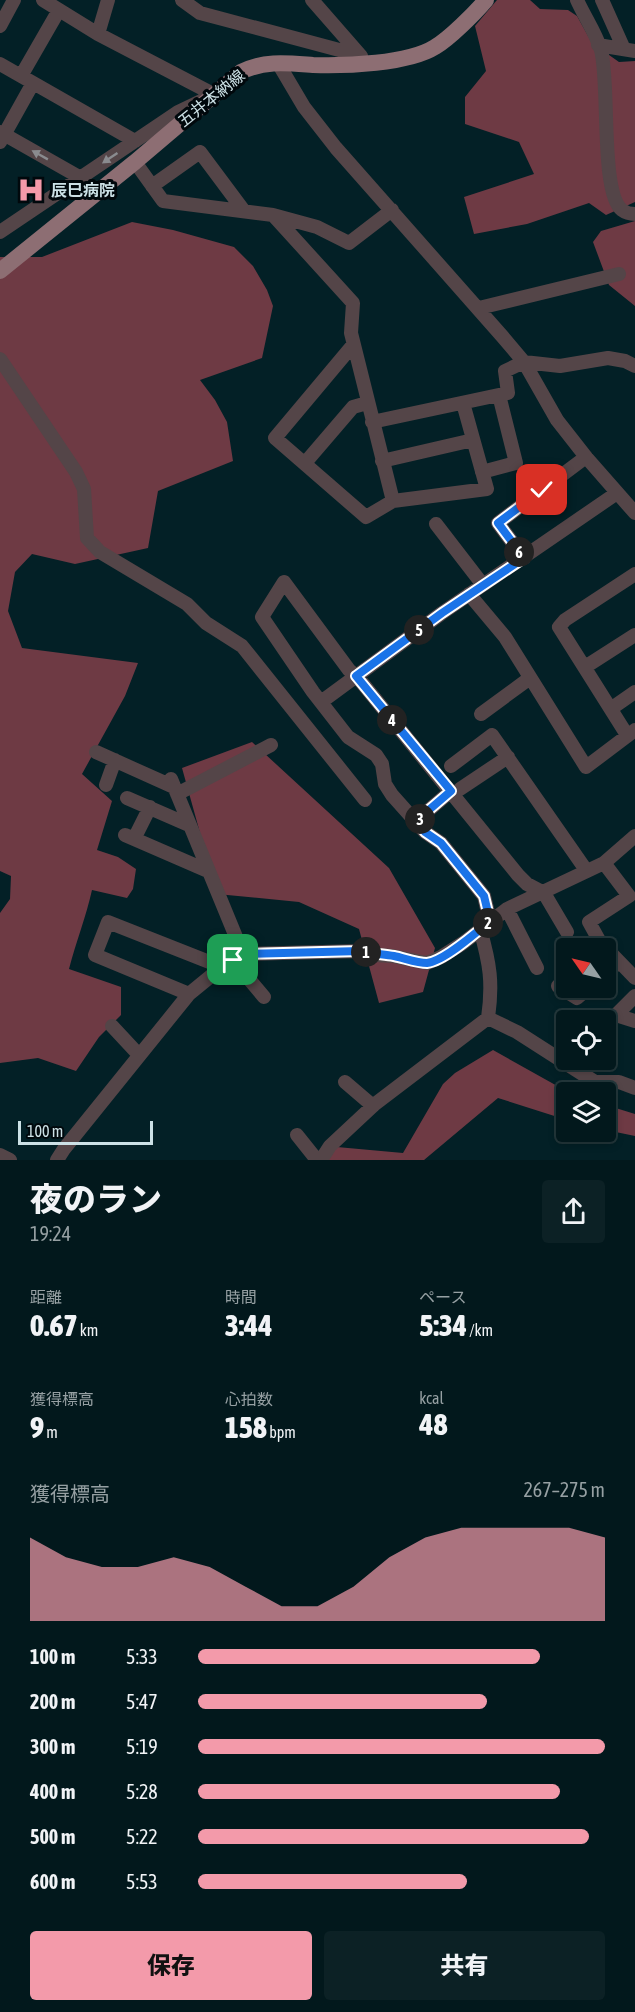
<!DOCTYPE html>
<html lang="ja">
<head>
<meta charset="utf-8">
<style>
  body { margin:0; font-family:"Asap Condensed","Noto Sans JP",sans-serif; background:#0c2125; color:#f1f3f6; height:100vh; display:flex; flex-direction:column; font-size:22px; white-space:nowrap }
  * { box-sizing:border-box; margin:0 }
  p { font-size:20px; color:#96a0a3 }
  .icon { flex:none; width:33px; height:33px; fill:none; stroke:currentColor; stroke-width:2; stroke-linecap:round; stroke-linejoin:round }
  .map { position:relative; height:1160px; overflow:hidden }
  .side { display:flex; flex-direction:column; background:#02181c; flex:1 }
  .side>* { flex:none }
  .needle { width:39px; rotate:304deg }
  .fabs { position:absolute; left:556px; top:938px; display:grid; gap:12px }
  .fabs a { display:grid; place-items:center; width:60px; height:60px; border-radius:6px; background:#02181c; box-shadow:0 3px 9px #0003,0 0 0 2px #23373b; font-size:30px }
  .scale { position:absolute; left:18px; bottom:15px; width:135px; box-sizing:border-box; padding-left:6px; border:3px solid #cce1e6; border-top:0; font-size:16px; line-height:21px; white-space:nowrap; color:#cce1e6; -webkit-text-stroke:4px #00080c; paint-order:stroke }
  .pin { position:absolute; display:grid; place-items:center; width:51px; height:51px; color:#fff; margin:-26px; border-radius:12px; box-shadow:0 3px 9px #0006 }
  .km { position:absolute; width:30px; height:30px; margin:-15px; border-radius:50%; background:#222; color:#fff; font-size:16px; line-height:30px; text-align:center }
  .round { display:grid; place-items:center; flex:none; width:63px; height:63px; border-radius:6px; background:#0c2125 }
  .summary { display:flex; align-items:center; justify-content:space-between; height:102px; padding:0 30px }
  h1 { font-size:33px; font-weight:800; line-height:45px }
  .stats { display:grid; grid-template-columns:repeat(3,1fr); gap:9px; height:102px; padding:6px 30px }
  .stats div { display:grid; align-content:center }
  .stats b { font-size:30px; font-weight:800 }
  .stats small { font-size:16px; font-weight:400 }
  .stats p { font-size:16px }
  .chart { height:168px; padding:12px 30px }
  .chart p { display:flex; justify-content:space-between }
  .chart svg { width:100%; height:108px; margin-top:6px; fill:#f39aaa; opacity:.7 }
  .cta { display:flex; gap:12px; margin-top:auto; padding:12px 30px }
  .cta a { flex:1; height:69px; border-radius:6px; background:#f39aaa; color:#111; font-size:24px; font-weight:800; line-height:69px; text-align:center }
  .cta a+a { background:#0c2125; color:#f1f3f6 }
  ul { padding:0 30px; list-style:none; font-size:20px }
  li { display:grid; grid-template-columns:96px 72px 1fr; align-items:center; height:45px }
  li i { height:15px; border-radius:8px; background:#f39aaa }
  .map>svg:first-child { display:block }
  .forest { fill:#6e3a44 }
  .lines { fill:none; stroke-linecap:round; stroke-linejoin:round }
  .minor { stroke:#544548; stroke-width:14 }
  .major { stroke:#8d6e73; stroke-width:16 }
  .oneway { fill:#8a8b8f }
  .route-casing { stroke:#fff; stroke-width:12 }
  .route { stroke:#1a73e8; stroke-width:8 }
  .labels { text-anchor:middle; stroke-width:6; stroke-linejoin:round; paint-order:stroke }
  .street-label { font-size:16px; fill:#cce1e6; stroke:#00080c }
  .poi-label { font-size:16px; font-weight:bold; fill:#cce1e6; stroke:#00080c; text-anchor:start }
</style>
</head>
<body>
<div class="map">
<svg width="635" height="1160" viewBox="0 0 635 1160">
  <rect width="100%" height="100%" fill="#032026"/>
  <path class="forest" d="M 497,0 L 530,0 L 540,9 L 568,10 L 577,16 L 592,43 L 619,62 L 635,61 L 635,202 L 606,215 L 589,203 L 527,224 L 474,234 L 464,197 L 534,174 L 519,142 L 465,124 L 465,97 L 486,71 L 475,26 Z
    M 635,221 L 635,306 L 609,285 L 593,242 L 601,231 Z
    M 132,222 L 173,230 L 234,247 L 253,266 L 267,290 L 273,306 L 262,358 L 200,380 L 215,400 L 227,422 L 233,461 L 158,491 L 148,548 L 75,564 L 32,554 L 15,572 L 8,611 L 22,648 L 138,663 L 125,696 L 82,774 L 112,801 L 97,850 L 118,857 L 136,869 L 133,889 L 127,898 L 92,890 C 86,917 76,942 69,969 L 121,987 L 121,1015 L 99,1037 L 76,1071 L 38,1058 L 0,1063 L 0,913 L 10,899 L 11,876 L 0,871 L 0,257 L 42,257 Z
    M 252,742 L 389,868 L 435,948 L 423,992 L 379,1003 L 359,929 L 299,902 L 217,894 L 182,768 Z
    M 493,1050 L 568,1092 L 567,1120 L 498,1098 L 424,1160 L 322,1160 L 326,1146 L 403,1153 L 443,1084 L 455,1073 Z
    M 606,1105 L 635,1114 L 635,1136 L 606,1130 Z"/>
  <g class="lines">
    <path class="minor" d="M 43,0 L 98,34 L 213,94
      M 182,0 L 200,13 L 343,51 L 359,54
      M 312,0 L 361,56
      M 577,0 C 584,16 596,33 601,50 C 610,83 600,193 622,210 C 626,213 630,214 635,214
      M 602,0 L 624,49
      M 0,26 L 14,0
      M 98,34 L 108,0
      M 598,45 L 635,51
      M 278,63 L 304,107 L 336,148 L 502,336 L 524,362 L 557,420 L 586,457 L 635,513
      M 0,64 L 135,141
      M 21,76 L 59,10
      M 0,132 L 81,178
      M 0,142 L 33,83
      M 135,162 L 163,201 L 273,215 L 353,303 L 351,333 L 393,501
      M 152,186 L 200,152 L 244,211
      M 273,215 L 317,227 L 349,243 L 392,210
      M 0,232 L 178,112 L 201,101
      M 479,308 L 619,274
      M 353,345 L 275,438 L 366,517 L 393,501 L 487,489 L 463,403
      M 0,359 L 76,472 L 84,489 L 87,538 L 100,552 L 187,604 L 206,623 L 242,646 L 365,800
      M 372,422 L 508,393 L 505,371 L 524,362 L 560,366 L 608,358 L 625,361 L 635,366
      M 382,461 L 473,440
      M 305,463 L 353,407 L 367,403
      M 482,472 L 516,463 L 499,395
      M 436,524 L 483,585
      M 524,558 L 498,523 L 586,457
      M 469,594 L 505,637 L 586,767 L 635,730
      M 585,667 L 635,635
      M 321,702 L 442,613 L 617,493
      M 612,708 L 635,692
      M 481,714 L 530,678
      M 627,735 L 559,627 L 565,620 L 635,574
      M 96,752 L 174,787
      M 451,766 L 492,735 L 586,870
      M 106,785 L 115,760
      M 460,789 L 508,757
      M 177,794 L 271,745
      M 127,798 L 189,825
      M 416,821 L 451,791
      M 125,835 L 208,871
      M 134,839 L 150,807
      M 604,863 L 629,896 L 589,922 L 600,942 L 606,948
      M 507,909 L 537,968
      M 490,921 L 484,896 L 441,843 L 425,832 L 392,795 L 385,784 L 382,764 L 376,755 L 348,737 L 313,692 L 262,617 L 284,582 L 349,670 L 359,679 L 518,875 L 527,884 L 544,893 L 567,932
      M 606,948 L 635,978
      M 243,954 L 361,951 L 374,955 L 392,956 L 427,963 L 441,957 L 463,943 L 507,909 L 604,863 L 635,836
      M 233,960 L 264,997
      M 606,973 L 619,962
      M 567,978 L 558,986 L 577,998 L 590,987
      M 189,994 L 95,955 L 108,922 L 222,967
      M 635,996 L 616,1015 L 635,1021
      M 488,1018 L 517,1032 L 595,1082 L 619,1082 L 635,1088
      M 112,1026 L 139,1055
      M 345,1082 L 373,1106
      M 297,1135 L 317,1160
      M 0,1155 L 10,1160
      M 57,1160 L 64,1149 L 189,994 L 222,967 L 243,954 L 171,779
      M 321,1160 L 330,1146 L 375,1104 L 488,1018 C 493,983 490,964 480,929"/>
    <path class="major" d="M 0,271 L 135,162 L 241,72 C 265,60 287,63 313,65 C 345,66 408,64 435,47 C 449,39 475,13 486,0"/>
  </g>
  <defs><path id="oneway-solid" d="M-6-.8H1V-3.2L6.5 0L1 3.2V.8H-6Z" transform="scale(1.5)"/></defs>
  <g class="oneway">
    <use href="#oneway-solid" transform="translate(40 155) rotate(-151)"/>
    <use href="#oneway-solid" transform="translate(110 158) rotate(146)"/>
  </g>
  <g class="lines">
    <defs>
      <path id="route" d="M 233,960 L 243,954 L 361,951 C 372,954 383,954 394,956 C 404,958 417,963 427,963 C 444,961 477,932 490,921 L 484,896 L 441,843 L 425,832 L 416,821 L 451,791 L 356,676 L 442,613 L 524,558 L 498,523 L 542,490"/>
    </defs>
    <use href="#route" class="route-casing"/>
    <use href="#route" class="route"/>
  </g>
  <defs>
    <symbol id="hospital-bare" viewBox="-9 -9 18 18"><path d="M-5-5h3v3.5h4V-5h3V5h-3V1.5h-4V5h-3Z" fill="#f39aaa" stroke="#00080c" stroke-width="2.5" paint-order="stroke"/></symbol>
  </defs>
  <g fill-rule="evenodd">
    <use href="#hospital-bare" x="12" y="171" width="38" height="38"/>
  </g>
  <g class="labels">
    <g class="street-label">
      <text transform="translate(211 98) rotate(-39)" y="6">五井本納線</text>
    </g>
    <g class="poi-label">
      <text x="51" y="196">辰巳病院</text>
    </g>
  </g>
</svg>
<div class="fabs">
<a><svg class="needle" viewBox="-14 -14 28 28"><path d="M0-13l5 13h-10z" fill="#e53935"/><path d="M0 13l5-13h-10z" fill="#96a0a3"/></svg></a>
<a><svg class="icon" aria-label="locate" viewBox="0 0 24 24"><circle cx="12" cy="12" r="6"/><path d="M12 2v4M12 18v4M2 12h4M18 12h4"/></svg></a>
<a><svg class="icon" aria-label="layers" viewBox="0 0 24 24"><path d="M12 4l9 5-9 5-9-5zM3 14l9 5 9-5"/></svg></a>
</div>
<div class="scale">100 m</div>
<div class="pin" style="left:233px;top:960px;background:#1e9e55"><svg class="icon" aria-label="arrive" viewBox="0 0 24 24"><path d="M6 21V4h12l-3 4 3 4H6"/></svg></div>
<div class="pin" style="left:542px;top:490px;background:#d93025"><svg class="icon" aria-label="check" viewBox="0 0 24 24"><path d="M5 12l5 5 9-10"/></svg></div>
<b class="km" style="left:366px;top:952px">1</b>
<b class="km" style="left:488px;top:923px">2</b>
<b class="km" style="left:420px;top:819px">3</b>
<b class="km" style="left:392px;top:720px">4</b>
<b class="km" style="left:419px;top:630px">5</b>
<b class="km" style="left:519px;top:552px">6</b>
</div>
<section class="side">
<div class="summary"><div><h1>夜のラン</h1><p>19:24</p></div><a class="round"><svg class="icon" aria-label="share" viewBox="0 0 24 24"><path d="M12 15V3M7 8l5-5 5 5M5 13v7h14v-7"/></svg></a></div>
<div class="stats">
<div><p>距離</p><b>0.67<small> km</small></b></div>
<div><p>時間</p><b>3:44</b></div>
<div><p>ペース</p><b>5:34<small> /km</small></b></div>
</div>
<div class="stats">
<div><p>獲得標高</p><b>9<small> m</small></b></div>
<div><p>心拍数</p><b>158<small> bpm</small></b></div>
<div><p>kcal</p><b>48</b></div>
</div>
<div class="chart"><p><span>獲得標高</span>267–275 m</p>
<svg viewBox="0 0 160 44" preserveAspectRatio="none"><path d="M0 44V10L10 18L20 22L30 22L40 18L50 22L60 30L70 38L80 38L90 30L100 18L110 10L120 6L130 6L140 6L150 6L160 10V44z"/></svg>
</div>
<ul>
<li><b>100 m</b>5:33<i style="width:84%"></i></li>
<li><b>200 m</b>5:47<i style="width:71%"></i></li>
<li><b>300 m</b>5:19<i style="width:100%"></i></li>
<li><b>400 m</b>5:28<i style="width:89%"></i></li>
<li><b>500 m</b>5:22<i style="width:96%"></i></li>
<li><b>600 m</b>5:53<i style="width:66%"></i></li>
</ul>
<div class="cta"><a>保存</a><a>共有</a></div>
</section>
</body>
</html>
